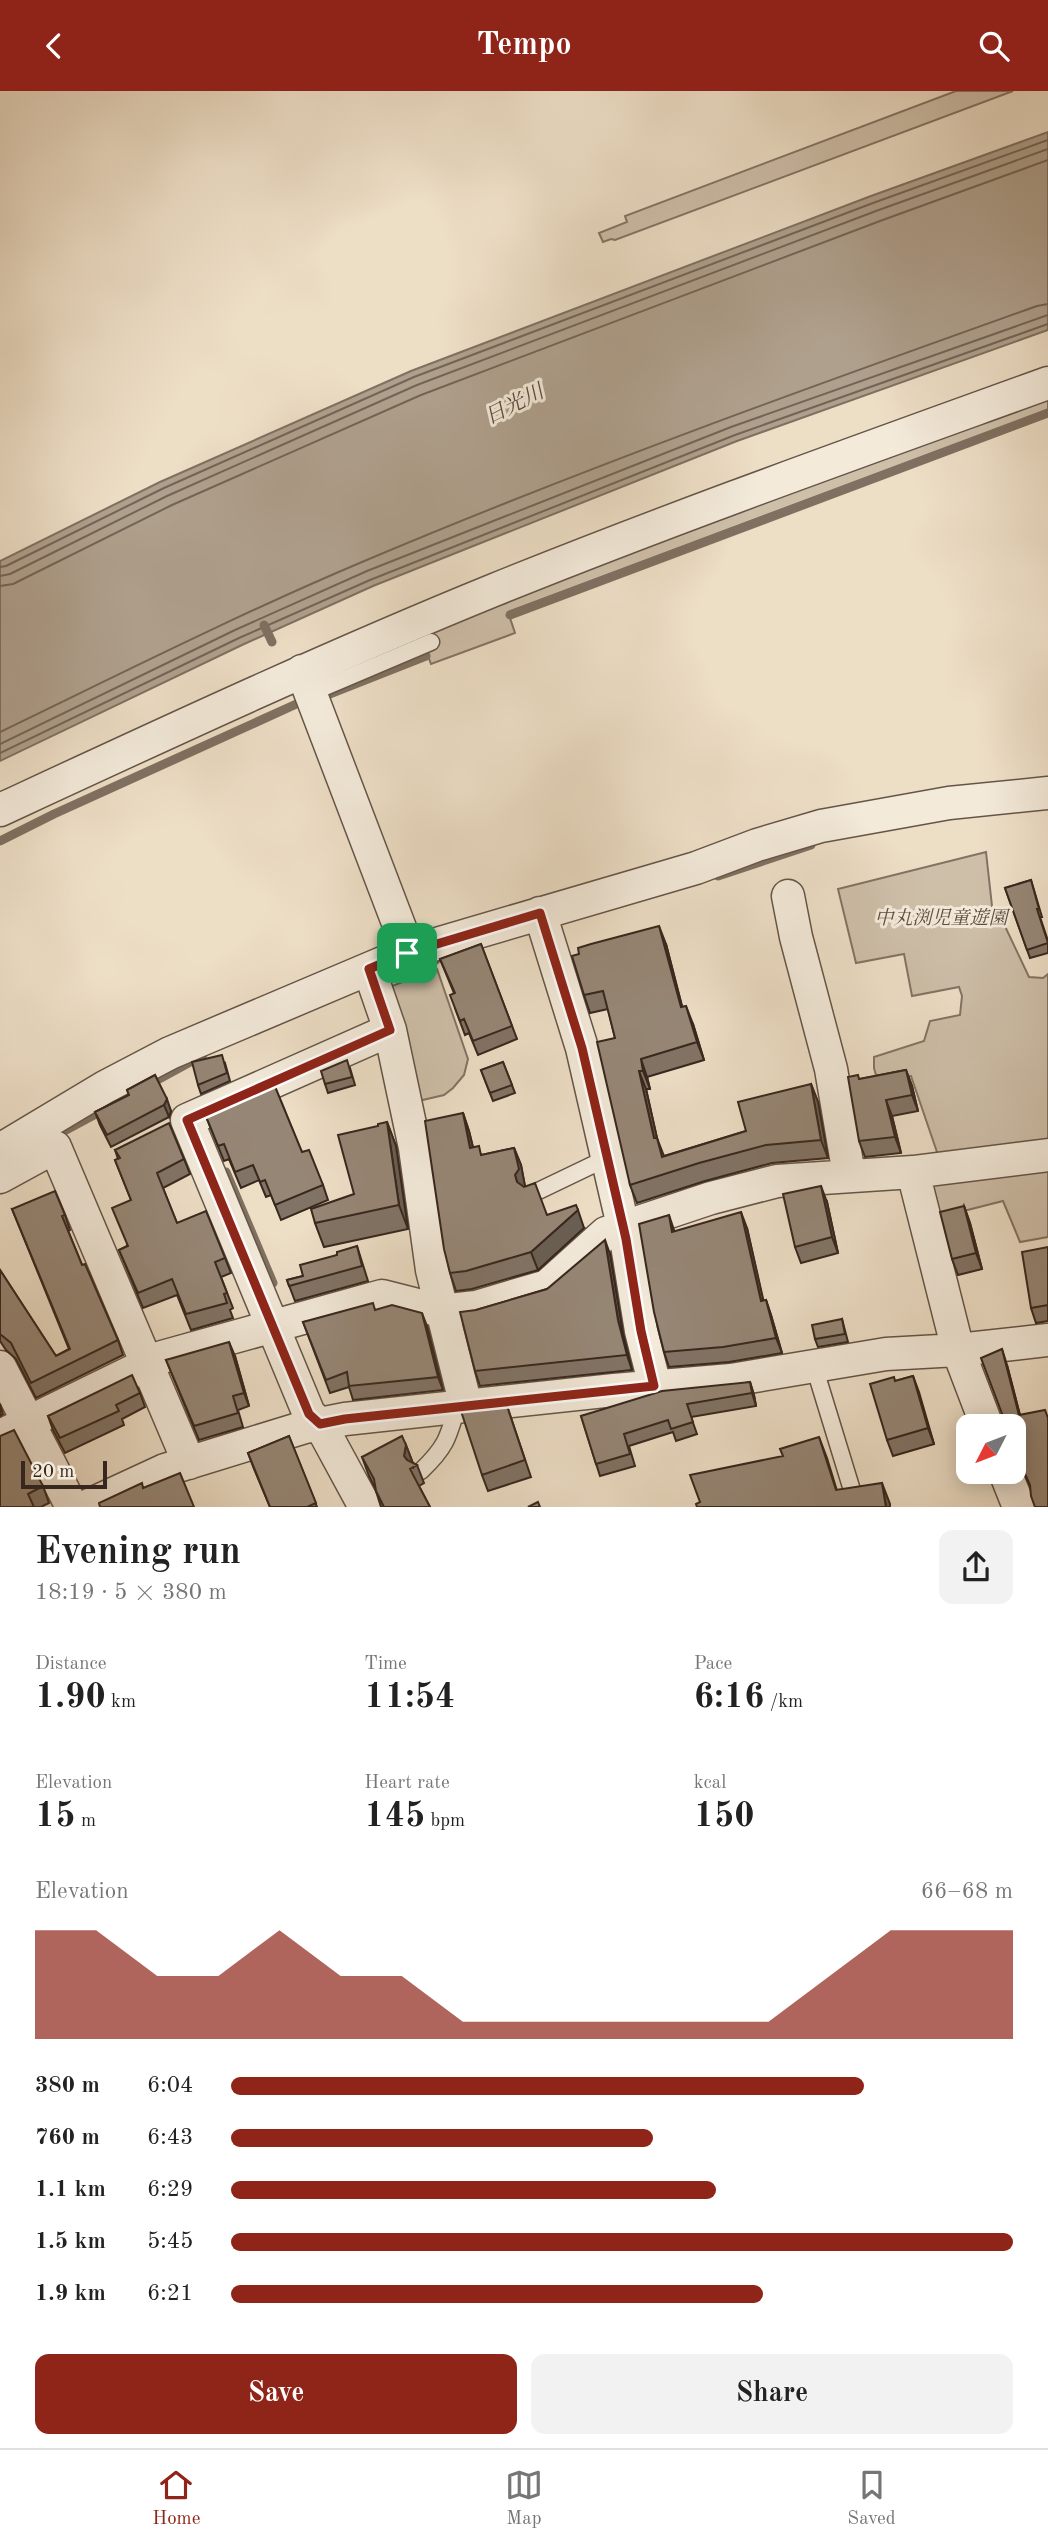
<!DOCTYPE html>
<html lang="en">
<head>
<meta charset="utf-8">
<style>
  body { margin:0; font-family:"Old Standard TT","Noto Serif JP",serif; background:#f2f2f2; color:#222; height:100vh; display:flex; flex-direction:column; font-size:26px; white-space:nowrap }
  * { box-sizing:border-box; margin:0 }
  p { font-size:23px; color:#767676 }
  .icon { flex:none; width:38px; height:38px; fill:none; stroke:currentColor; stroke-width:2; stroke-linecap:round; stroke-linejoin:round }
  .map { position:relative; height:1416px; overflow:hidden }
  .panel { display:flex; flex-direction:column; background:#fff; flex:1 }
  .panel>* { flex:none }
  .needle { width:46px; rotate:228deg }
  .tools { position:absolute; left:956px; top:1323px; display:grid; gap:14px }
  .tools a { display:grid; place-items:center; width:70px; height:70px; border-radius:14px; background:#fff; box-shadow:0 4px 18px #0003; font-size:35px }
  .scale { position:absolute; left:21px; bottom:18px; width:86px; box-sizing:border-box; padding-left:7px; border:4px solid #38271e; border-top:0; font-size:19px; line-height:24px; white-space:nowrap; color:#38271e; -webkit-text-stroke:5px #f3eada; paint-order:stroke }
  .pin { position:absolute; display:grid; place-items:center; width:60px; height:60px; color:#fff; margin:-30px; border-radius:14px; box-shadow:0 4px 10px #0006 }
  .round { display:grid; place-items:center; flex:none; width:74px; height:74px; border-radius:14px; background:#f2f2f2 }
  .headline { display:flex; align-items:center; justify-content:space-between; height:119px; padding:0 35px }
  h1 { font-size:38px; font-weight:700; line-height:52px }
  .metrics { display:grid; grid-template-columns:repeat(3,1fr); gap:10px; height:119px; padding:7px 35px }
  .metrics div { display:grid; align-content:center }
  .metrics b { font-size:35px; font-weight:700 }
  .metrics small { font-size:19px; font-weight:400 }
  .metrics p { font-size:19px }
  .chart { height:196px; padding:14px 35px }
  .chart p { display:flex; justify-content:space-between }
  .chart svg { width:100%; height:126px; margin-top:7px; fill:#8f2418; opacity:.7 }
  .primary-button { display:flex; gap:14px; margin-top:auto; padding:14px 35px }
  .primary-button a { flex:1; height:80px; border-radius:14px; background:#8f2418; color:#fff; font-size:28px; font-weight:700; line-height:80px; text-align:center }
  .primary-button a+a { background:#f2f2f2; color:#222 }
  ul { padding:0 35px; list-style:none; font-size:23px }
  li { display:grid; grid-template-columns:112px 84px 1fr; align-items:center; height:52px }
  li i { height:18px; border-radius:9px; background:#8f2418 }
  header { display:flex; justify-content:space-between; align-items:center; height:91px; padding:0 35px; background:#8f2418; color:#fff; font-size:32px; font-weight:700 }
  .menu { display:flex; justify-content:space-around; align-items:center; height:98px; border-top:2px solid #e0e0e0; background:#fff; font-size:19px; color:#767676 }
  .menu a { display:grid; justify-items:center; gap:4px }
  .menu .selected { color:#8f2418 }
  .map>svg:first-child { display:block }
  .green { fill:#cebfa9; stroke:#837364; stroke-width:2 }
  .water { fill:#afa08d; stroke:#7f7061; stroke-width:2 }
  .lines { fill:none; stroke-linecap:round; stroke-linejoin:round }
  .shore { stroke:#746456; stroke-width:2 }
  .stream { stroke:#7f7061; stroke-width:9 }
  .service-casing { stroke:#655548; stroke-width:19 }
  .minor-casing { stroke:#655548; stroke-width:35 }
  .service { stroke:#f3eada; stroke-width:16 }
  .minor { stroke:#f3eada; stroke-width:32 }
  .wall { fill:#817365; stroke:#38271e; stroke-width:2 }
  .shaded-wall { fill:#695e52; stroke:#38271e; stroke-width:2 }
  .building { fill:#968675; stroke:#38271e; stroke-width:2 }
  .route-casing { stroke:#fff; stroke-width:14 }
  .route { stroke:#8f2418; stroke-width:9 }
  .labels { text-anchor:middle; stroke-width:6; stroke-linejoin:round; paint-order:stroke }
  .park-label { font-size:19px; font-style:italic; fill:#5e4d41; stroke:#f3eada }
  .water-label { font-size:21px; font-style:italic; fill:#5c4b3f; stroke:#f3eada }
</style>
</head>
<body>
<header><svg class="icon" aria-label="back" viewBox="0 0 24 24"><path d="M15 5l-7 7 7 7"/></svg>Tempo<svg class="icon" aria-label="search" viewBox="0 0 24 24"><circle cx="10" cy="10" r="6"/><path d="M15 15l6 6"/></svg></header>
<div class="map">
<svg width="1048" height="1416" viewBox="0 0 1048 1416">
  <rect width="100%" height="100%" fill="#eddec6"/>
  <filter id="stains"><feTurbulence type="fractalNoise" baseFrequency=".00286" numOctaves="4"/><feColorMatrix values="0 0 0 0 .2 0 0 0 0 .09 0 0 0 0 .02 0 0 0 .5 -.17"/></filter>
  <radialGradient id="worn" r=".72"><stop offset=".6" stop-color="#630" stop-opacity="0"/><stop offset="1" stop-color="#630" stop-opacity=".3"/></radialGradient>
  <path class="green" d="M 956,0 L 1013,0 L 615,149 L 611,148 L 603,151 L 599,142 L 627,131 L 625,125 Z
    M 1048,301 L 1048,319 L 508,521 L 515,542 L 431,573 L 422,548 L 326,588 L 328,578 Z
    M 986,761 L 993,824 L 1003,831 L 1029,886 L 1043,887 L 1048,883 L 1048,1056 L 939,1067 L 911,985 L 877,988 L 874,977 L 874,966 L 924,950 L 930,930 L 960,924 L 962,905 L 959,896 L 912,905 L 904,863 L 856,872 L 838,798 Z
    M 437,878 L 468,968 L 464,984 L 453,997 L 444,1004 L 414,1011 L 384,898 Z
    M 1048,1073 L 1048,1146 L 1020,1151 L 1003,1110 L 940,1126 L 927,1091 Z"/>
  <path class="water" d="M 1048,41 L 1048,239 L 737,350 L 373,495 L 242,554 L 0,670 L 0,470 L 160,391 L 411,280 L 871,105 Z"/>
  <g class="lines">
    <path class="shore" d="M 0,476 L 6,475 L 164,397 L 414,286 L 873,112 L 1048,49
      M 0,485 L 10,483 L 167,405 L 417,294 L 876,120 L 1048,58
      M 0,495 L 13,493 L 172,414 L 421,304 L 880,130 L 1048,69
      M 0,641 C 120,583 239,523 362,471 C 584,377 810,296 1037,215 L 1048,213
      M 0,653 L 235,539 L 367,480 L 731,336 L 1048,224
      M 0,662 L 239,547 L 370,489 L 735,344 L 1048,233"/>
    <path class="stream" d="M 510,524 L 1048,322
      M 264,534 L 272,551
      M 322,606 L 426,565
      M 0,750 L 54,723 L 303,610
      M 718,785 L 811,754
      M 378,891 L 436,869
      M 148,994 L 203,964
      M 53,1046 L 105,1018
      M 226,1081 L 273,1192"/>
    <defs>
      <path id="service" d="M 311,602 L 431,551
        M 532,1103 L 607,1067
        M 814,1275 L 855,1409
        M 421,1380 C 445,1357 448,1348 457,1316"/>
      <path id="minor" d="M 302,580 L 400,837 L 406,862
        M 0,719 C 164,643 327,567 494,499 C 677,425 863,359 1048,292
        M 788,805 L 796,846 L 831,978 L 849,1084
        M 540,822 L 582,957 L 626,1148 L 641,1240 L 655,1295
        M 369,878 L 390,939 L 415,1057 L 432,1179 L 466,1315
        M 0,1059 L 105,996 L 170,962 L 406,862 L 696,777 L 757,754 L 821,735 L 949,712 L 1048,702
        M 913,1081 L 958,1259 L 987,1335
        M 0,1086 L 55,1056 L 189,1372
        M 0,1276 L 72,1416
        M 0,1345 L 162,1266 L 382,1205 L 441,1220 L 476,1216 L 547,1195 L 606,1142 L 711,1107 L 777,1090 L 913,1081 L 1048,1064
        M 1005,1381 L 1019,1416
        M 85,1416 L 165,1379 L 305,1336 L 345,1328 L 614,1299 L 731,1289 L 886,1263 L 958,1259 L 1048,1249
        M 365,1416 L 320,1333 L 309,1323 L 187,1029 L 390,939"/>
    </defs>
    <use href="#service" class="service-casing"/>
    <use href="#minor" class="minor-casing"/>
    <use href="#service" class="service"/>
    <use href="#minor" class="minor"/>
  </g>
  <path class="wall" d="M 1031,789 L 1042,826 L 1040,826 L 1048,850 L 1048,862 L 1030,867 L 1005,797 Z
    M 481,853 L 517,948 L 478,964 L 469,942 L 465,944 L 455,917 L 454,902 L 440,868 Z
    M 666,853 L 682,916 L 693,933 L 704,969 L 647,986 L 650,998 L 646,998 L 657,1047 L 664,1065 L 746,1040 L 811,993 L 818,1011 L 828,1067 L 772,1072 L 705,1090 L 637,1112 L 630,1094 L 615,947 L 608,918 L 590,922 L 584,904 L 579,863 Z
    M 503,971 L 515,1002 L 493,1010 L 481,979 Z
    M 225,972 L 230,990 L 201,1003 L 198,994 Z
    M 350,977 L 355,994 L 328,1002 L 325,993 Z
    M 906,979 L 912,995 L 918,1020 L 892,1025 L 901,1062 L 865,1066 L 859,1050 L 860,988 Z
    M 155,984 L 171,1020 L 169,1026 L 111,1056 L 100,1034 L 95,1021 L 129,1004 L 127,999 Z
    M 463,1022 L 469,1040 L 473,1056 L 482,1064 L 514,1057 L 521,1074 L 525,1096 L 547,1124 L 584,1137 L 538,1179 L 472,1198 L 456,1200 L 450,1182 Z
    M 205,1023 L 302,1061 L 323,1094 L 328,1109 L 281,1129 L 271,1104 L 266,1106 L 259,1089 L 241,1097 L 229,1068 L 224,1070 Z
    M 387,1031 L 396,1055 L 408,1138 L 324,1156 L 315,1132 L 354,1103 L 378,1035 Z
    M 115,1059 L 184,1068 L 190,1083 L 163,1097 L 177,1132 L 225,1167 L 231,1182 L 221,1186 L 233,1217 L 230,1219 L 233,1227 L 191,1239 L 177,1204 L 143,1217 L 119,1159 L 127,1155 L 131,1109 L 115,1069 L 118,1068 Z
    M 827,1111 L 838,1162 L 801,1172 L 795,1156 Z
    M 964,1115 L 970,1132 L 982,1178 L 958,1184 L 952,1168 Z
    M 12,1118 L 65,1124 L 70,1139 L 68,1140 L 82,1174 L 118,1249 L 123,1264 L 36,1307 L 16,1268 L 6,1259 L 0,1250 L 0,1179 L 56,1265 L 69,1258 Z
    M 747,1137 L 763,1210 L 766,1209 L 771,1224 L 782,1262 L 729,1271 L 669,1276 L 664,1261 L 674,1141 Z
    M 357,1155 L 368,1190 L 295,1210 L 287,1189 L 303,1185 L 337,1164 Z
    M 1048,1156 L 1048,1230 L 1036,1232 L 1031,1217 Z
    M 610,1163 L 623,1243 L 632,1279 L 480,1295 L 475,1280 L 476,1219 L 547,1198 Z
    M 376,1219 L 427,1235 L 443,1299 L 353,1309 L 349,1296 L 330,1302 L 303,1231 Z
    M 842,1228 L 848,1251 L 818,1256 L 815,1248 Z
    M 235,1265 L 249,1315 L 238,1319 L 243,1336 L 199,1349 L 166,1269 Z
    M 1007,1274 L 1020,1324 L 1031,1397 L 1013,1359 L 1013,1335 L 1003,1335 L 1001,1328 L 1003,1328 Z
    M 913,1285 L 934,1353 L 893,1365 L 887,1349 L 895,1290 Z
    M 750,1291 L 754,1304 L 756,1315 L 691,1326 L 697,1343 L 676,1350 L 673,1341 L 629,1355 L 635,1375 L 600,1385 L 581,1325 Z
    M 140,1302 L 145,1316 L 122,1328 L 124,1334 L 65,1362 L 53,1339 L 48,1325 Z
    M 506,1312 L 531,1386 L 488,1400 L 482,1384 Z
    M 289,1345 L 317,1416 L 270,1416 L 254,1378 L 248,1362 Z
    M 406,1354 L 413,1372 L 417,1374 L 424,1392 L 419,1395 L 430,1416 L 381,1416 L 375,1397 L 369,1385 L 362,1366 Z
    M 43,1395 L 49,1412 L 41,1416 L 0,1416 Z"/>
  <path class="shaded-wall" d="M 659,835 L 666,853 L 687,934 L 681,916 Z
    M 686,915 L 693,933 L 704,969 L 697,951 Z
    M 641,968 L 647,986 L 650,998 L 643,980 Z
    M 906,979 L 912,995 L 918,1020 L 912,1004 Z
    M 639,980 L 646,998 L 661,1065 L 654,1047 Z
    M 811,993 L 818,1011 L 828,1067 L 821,1049 Z
    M 167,1008 L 171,1020 L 169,1026 L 164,1014 Z
    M 886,1009 L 892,1025 L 901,1062 L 895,1046 Z
    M 463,1022 L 469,1040 L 477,1074 L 470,1057 Z
    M 387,1031 L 396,1055 L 408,1138 L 399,1114 Z
    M 514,1057 L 521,1074 L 525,1095 L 522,1102 L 517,1091 L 515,1084 Z
    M 821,1095 L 827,1111 L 838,1162 L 832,1146 Z
    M 964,1115 L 970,1132 L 982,1178 L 976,1162 Z
    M 578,1119 L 584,1137 L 538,1179 L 531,1161 Z
    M 741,1121 L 747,1137 L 767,1225 L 761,1210 Z
    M 669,1124 L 674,1139 L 677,1157 L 672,1141 Z
    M 605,1149 L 610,1163 L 623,1243 L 632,1279 L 627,1264 L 618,1229 Z
    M 766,1209 L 771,1224 L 782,1262 L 776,1247 Z
    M 422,1222 L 427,1235 L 443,1299 L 438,1286 Z
    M 229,1251 L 235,1265 L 249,1315 L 244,1302 Z
    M 1002,1258 L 1007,1274 L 1024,1340 L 1019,1324 Z
    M 913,1285 L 919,1301 L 934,1353 L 928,1337 Z
    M 750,1291 L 754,1304 L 756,1315 L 752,1302 Z
    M 0,1313 L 3,1323 L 0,1325 Z
    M 819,1346 L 827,1367 L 842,1416 L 836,1399 Z
    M 406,1354 L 413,1373 L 413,1376 L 404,1365 Z
    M 882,1392 L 890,1413 L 890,1416 L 886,1416 Z"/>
  <path class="building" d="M 1031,789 L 1039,818 L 1037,818 L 1048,852 L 1027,859 L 1005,797 Z
    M 659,835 L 681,916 L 686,915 L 697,951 L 641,968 L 643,980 L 639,980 L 654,1047 L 657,1047 L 662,1066 L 746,1040 L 738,1011 L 811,993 L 821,1049 L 766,1054 L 699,1072 L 630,1094 L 597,951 L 615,947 L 603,900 L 584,904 L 572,865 L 579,863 L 578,857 L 591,853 Z
    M 481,853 L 512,935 L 473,950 L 464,928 L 460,930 L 450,904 L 455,902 L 440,868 Z
    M 222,964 L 227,982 L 198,994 L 192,971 Z
    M 347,969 L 352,986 L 325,993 L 321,980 Z
    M 503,971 L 512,994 L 490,1002 L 481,979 Z
    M 906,979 L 912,1004 L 886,1009 L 895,1046 L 859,1050 L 848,986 L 858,984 L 859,988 Z
    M 155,984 L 167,1008 L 164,1014 L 107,1044 L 95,1021 L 129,1004 L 127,999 Z
    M 274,993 L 302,1061 L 309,1059 L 323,1094 L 275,1114 L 265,1089 L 260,1091 L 253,1074 L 235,1081 L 224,1053 L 218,1055 L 205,1023 Z
    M 463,1022 L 470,1057 L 479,1055 L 481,1064 L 514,1057 L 519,1078 L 515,1084 L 517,1091 L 524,1096 L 535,1092 L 547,1124 L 576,1114 L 578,1119 L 531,1161 L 466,1180 L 450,1182 L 444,1158 L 425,1030 Z
    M 387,1031 L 399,1114 L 315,1132 L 311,1118 L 354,1103 L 338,1044 L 378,1035 L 378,1033 Z
    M 169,1032 L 184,1068 L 157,1082 L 177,1132 L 206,1120 L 225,1167 L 215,1171 L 227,1202 L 224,1203 L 227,1212 L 186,1223 L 172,1188 L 138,1202 L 119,1159 L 128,1155 L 112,1117 L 131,1109 L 115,1069 L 120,1067 L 115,1059 Z
    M 821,1095 L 832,1146 L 795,1156 L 783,1103 Z
    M 55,1100 L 65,1124 L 62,1125 L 82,1174 L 85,1173 L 118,1249 L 31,1292 L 11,1252 L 0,1243 L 0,1179 L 56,1265 L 70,1258 L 12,1118 Z
    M 964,1115 L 976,1162 L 952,1168 L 940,1121 Z
    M 741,1121 L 761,1210 L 766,1209 L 776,1247 L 723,1256 L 664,1261 L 654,1221 L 639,1133 L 669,1124 L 672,1141 Z
    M 605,1149 L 618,1229 L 627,1264 L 475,1280 L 460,1221 L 476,1219 L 547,1198 Z
    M 357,1155 L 362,1175 L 289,1195 L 287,1189 L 303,1185 L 300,1174 L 337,1164 L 337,1161 Z
    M 1048,1156 L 1048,1214 L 1031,1217 L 1022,1161 Z
    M 373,1212 L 375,1219 L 392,1214 L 422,1222 L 438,1286 L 349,1295 L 347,1281 L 326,1289 L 303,1231 Z
    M 842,1228 L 845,1243 L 815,1248 L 812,1234 Z
    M 229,1251 L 244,1302 L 233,1305 L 238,1322 L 194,1335 L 166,1269 Z
    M 1002,1258 L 1019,1324 L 1045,1319 L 1048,1327 L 1048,1416 L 1035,1416 L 1031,1405 L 1030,1394 L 1013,1356 L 1013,1335 L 1004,1335 L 1001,1328 L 1004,1328 L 981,1267 Z
    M 132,1284 L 140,1302 L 116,1314 L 119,1320 L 60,1347 L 48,1325 Z
    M 913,1285 L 928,1337 L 887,1349 L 870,1293 L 894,1286 L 895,1290 Z
    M 750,1291 L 752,1302 L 687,1313 L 693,1331 L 671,1338 L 668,1329 L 624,1343 L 630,1363 L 596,1373 L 581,1325 L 662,1300 Z
    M 506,1312 L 525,1369 L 482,1384 L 460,1317 Z
    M 14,1339 L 43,1395 L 28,1403 L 34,1416 L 0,1416 L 0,1345 Z
    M 289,1345 L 316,1412 L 307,1416 L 270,1416 L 248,1362 Z
    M 402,1345 L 406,1354 L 404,1365 L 407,1369 L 417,1374 L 410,1378 L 430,1416 L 384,1416 L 376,1400 L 374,1388 L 362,1366 Z
    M 819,1346 L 836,1399 L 882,1392 L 886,1416 L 697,1416 L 696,1413 L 700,1411 L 690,1384 L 783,1365 L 780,1358 Z
    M 180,1382 L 194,1416 L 100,1416 L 99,1412 L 142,1392 L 143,1397 Z
    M 538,1411 L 540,1416 L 528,1416 Z"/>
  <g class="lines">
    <defs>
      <path id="route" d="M 540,822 L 582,957 L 626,1148 L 641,1240 L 654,1295 L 345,1328 L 320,1333 L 309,1323 L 187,1029 L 390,939 L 369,878 L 407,862 Z"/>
    </defs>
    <use href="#route" class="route-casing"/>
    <use href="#route" class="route"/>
  </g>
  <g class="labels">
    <g class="park-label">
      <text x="941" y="833">中丸渕児童遊園</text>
    </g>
    <g class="water-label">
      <text transform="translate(514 313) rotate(-27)" y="7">日光川</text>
    </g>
  </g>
  <rect width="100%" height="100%" filter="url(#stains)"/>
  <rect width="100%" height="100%" fill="url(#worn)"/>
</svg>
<div class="tools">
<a><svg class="needle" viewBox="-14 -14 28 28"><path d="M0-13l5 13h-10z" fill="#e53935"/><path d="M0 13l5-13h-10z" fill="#767676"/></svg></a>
</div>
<div class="scale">20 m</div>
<div class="pin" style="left:407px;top:862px;background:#1e9e55"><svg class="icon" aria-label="arrive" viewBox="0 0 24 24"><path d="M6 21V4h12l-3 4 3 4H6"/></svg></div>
</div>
<section class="panel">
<div class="headline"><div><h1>Evening run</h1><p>18:19 · 5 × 380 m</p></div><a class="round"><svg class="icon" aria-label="share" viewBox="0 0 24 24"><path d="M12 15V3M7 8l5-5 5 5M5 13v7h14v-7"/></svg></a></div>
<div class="metrics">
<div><p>Distance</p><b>1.90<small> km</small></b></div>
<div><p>Time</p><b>11:54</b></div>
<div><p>Pace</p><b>6:16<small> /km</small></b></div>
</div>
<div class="metrics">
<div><p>Elevation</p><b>15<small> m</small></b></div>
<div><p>Heart rate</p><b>145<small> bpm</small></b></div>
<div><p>kcal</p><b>150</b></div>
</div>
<div class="chart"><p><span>Elevation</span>66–68 m</p>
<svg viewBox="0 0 160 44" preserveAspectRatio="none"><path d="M0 44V6L10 6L20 22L30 22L40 6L50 22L60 22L70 38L80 38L90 38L100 38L110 38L120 38L130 22L140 6L150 6L160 6V44z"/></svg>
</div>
<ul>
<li><b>380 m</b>6:04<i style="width:81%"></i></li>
<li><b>760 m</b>6:43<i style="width:54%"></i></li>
<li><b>1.1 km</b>6:29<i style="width:62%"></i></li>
<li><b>1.5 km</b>5:45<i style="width:100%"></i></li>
<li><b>1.9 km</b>6:21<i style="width:68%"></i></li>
</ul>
<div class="primary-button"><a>Save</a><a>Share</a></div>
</section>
<nav class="menu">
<a class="selected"><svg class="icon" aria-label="home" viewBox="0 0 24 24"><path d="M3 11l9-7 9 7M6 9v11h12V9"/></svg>Home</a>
<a><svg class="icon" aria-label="map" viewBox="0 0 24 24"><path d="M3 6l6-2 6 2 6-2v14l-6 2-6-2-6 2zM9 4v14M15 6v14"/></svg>Map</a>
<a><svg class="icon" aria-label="saved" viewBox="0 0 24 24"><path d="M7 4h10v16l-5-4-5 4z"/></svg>Saved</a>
</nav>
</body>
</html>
